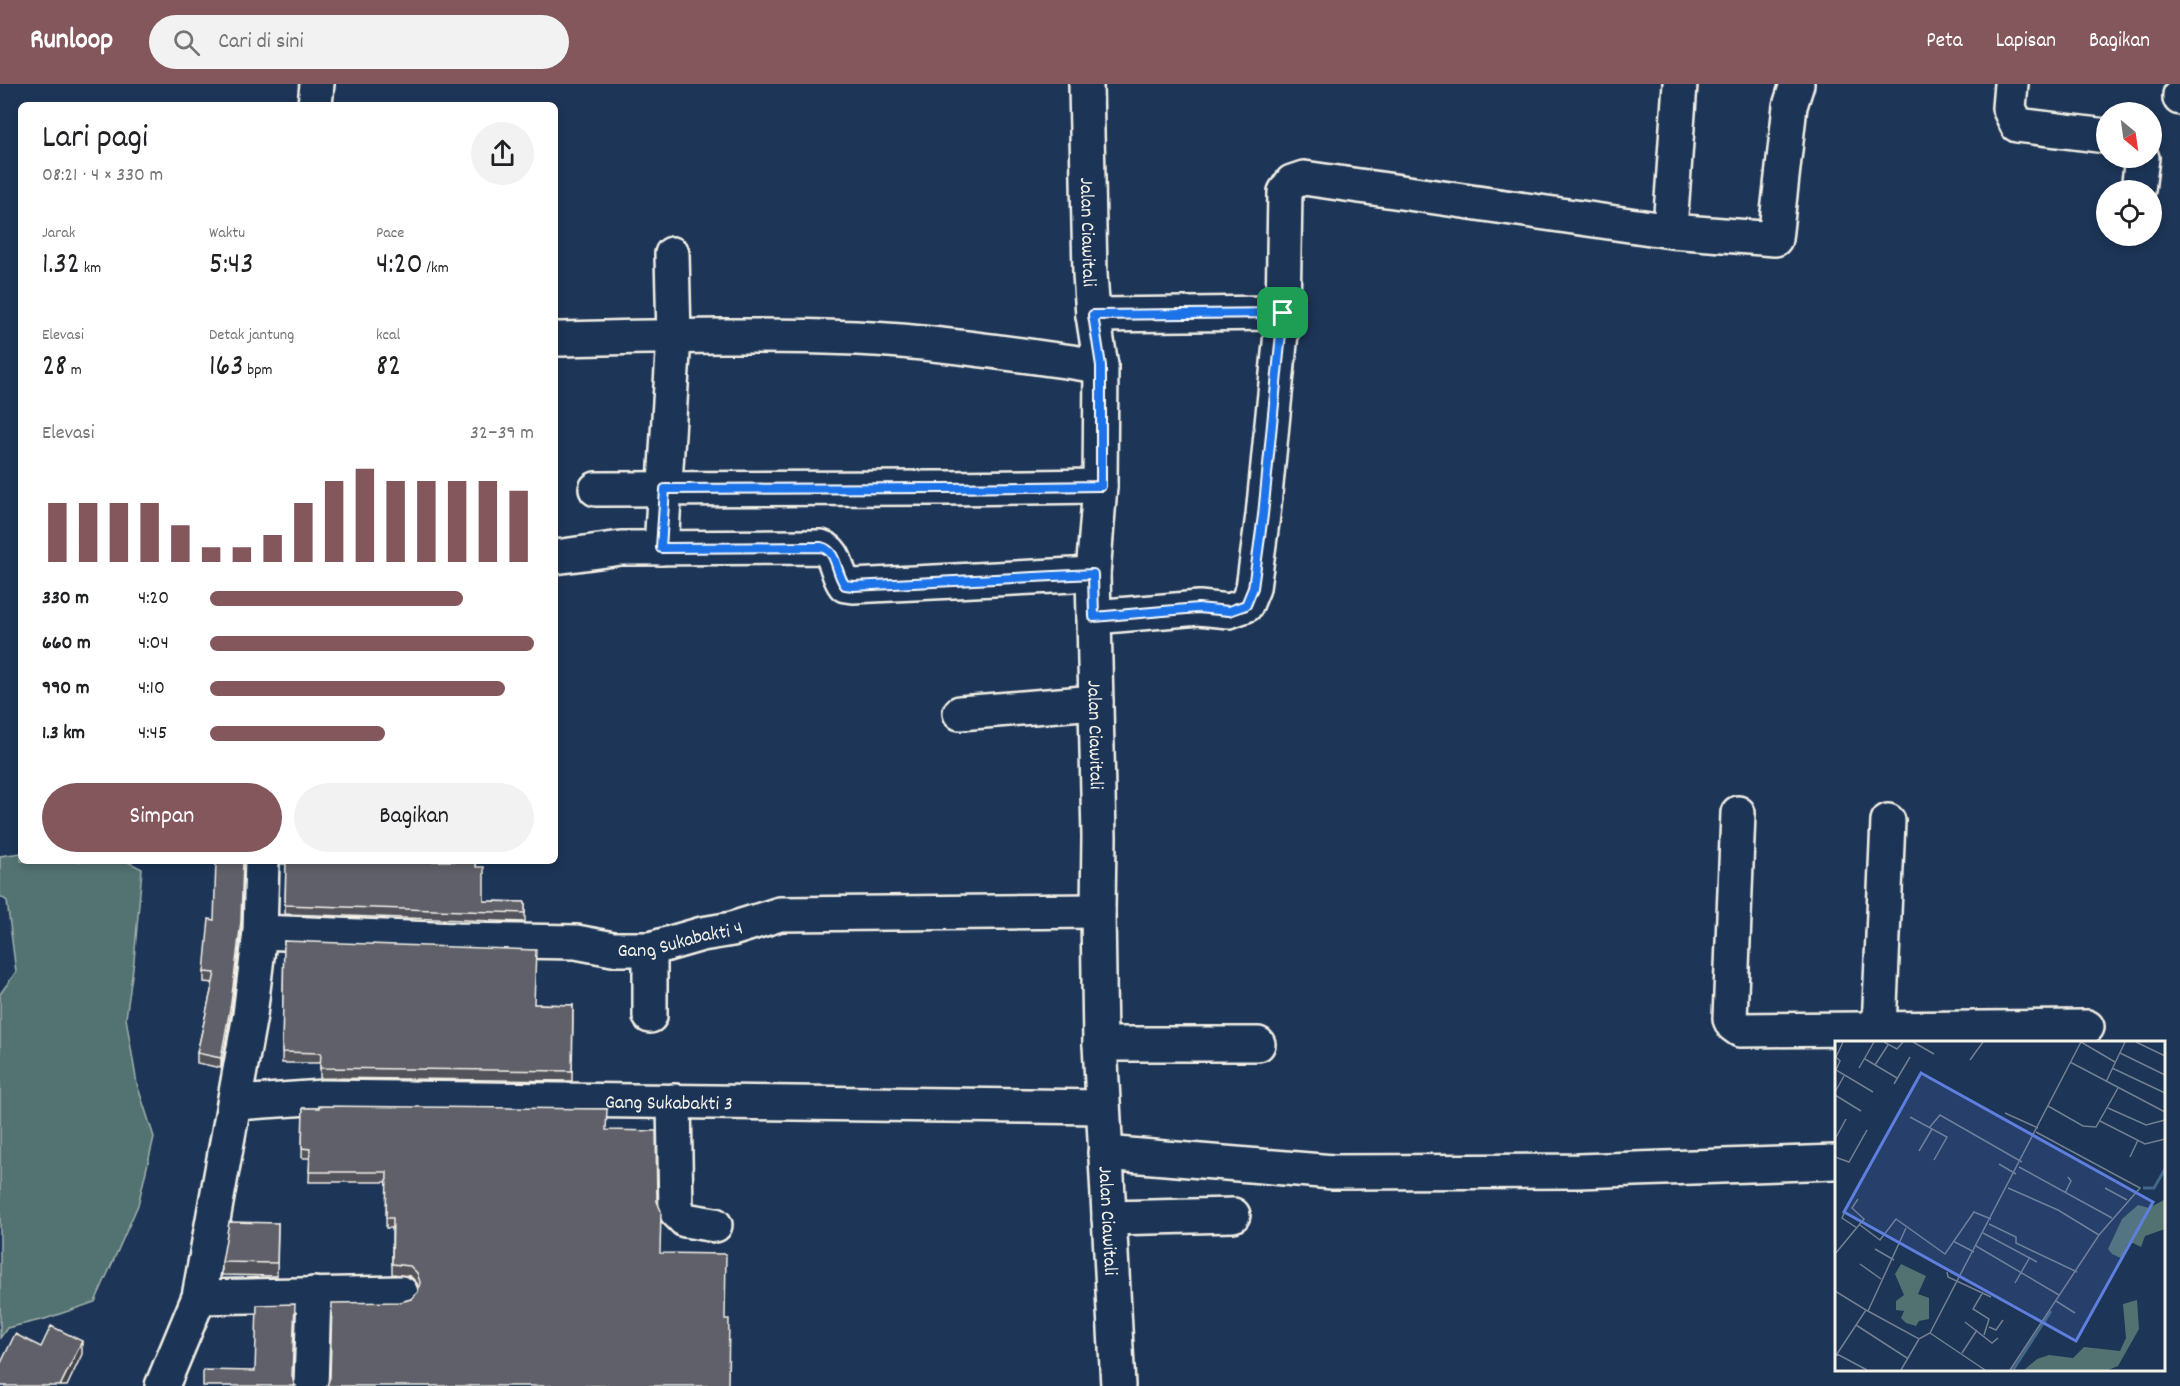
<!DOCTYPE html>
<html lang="id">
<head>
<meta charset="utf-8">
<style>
  body { margin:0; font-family:Dekko,sans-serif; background:#f2f2f2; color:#202124; height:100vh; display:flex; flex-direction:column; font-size:22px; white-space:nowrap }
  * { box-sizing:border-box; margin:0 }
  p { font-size:20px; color:#757577 }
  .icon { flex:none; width:33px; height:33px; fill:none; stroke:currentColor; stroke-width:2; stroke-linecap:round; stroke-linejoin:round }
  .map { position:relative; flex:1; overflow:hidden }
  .drawer { position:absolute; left:18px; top:18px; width:540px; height:762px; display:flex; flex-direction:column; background:#fff; border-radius:9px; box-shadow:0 3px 9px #0003 }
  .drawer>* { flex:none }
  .needle { width:39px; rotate:151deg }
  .buttons { position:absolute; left:2096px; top:18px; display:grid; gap:12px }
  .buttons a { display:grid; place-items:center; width:66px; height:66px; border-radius:50%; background:#fff; box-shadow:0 3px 9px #0003; font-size:30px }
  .pin { position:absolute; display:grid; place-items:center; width:51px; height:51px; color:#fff; margin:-26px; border-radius:12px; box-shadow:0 3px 9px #0006 }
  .round { display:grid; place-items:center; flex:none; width:63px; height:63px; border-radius:32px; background:#f2f2f2 }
  .headline { display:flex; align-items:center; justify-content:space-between; height:102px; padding:0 24px }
  h1 { font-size:33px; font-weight:600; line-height:45px }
  .figures { display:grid; grid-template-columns:repeat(3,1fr); gap:9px; height:102px; padding:6px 24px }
  .figures div { display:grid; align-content:center }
  .figures b { font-size:30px; font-weight:600 }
  .figures small { font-size:16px; font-weight:400 }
  .figures p { font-size:16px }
  .chart { height:168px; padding:12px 24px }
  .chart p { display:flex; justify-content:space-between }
  .chart svg { width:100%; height:108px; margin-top:6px; stroke:#84575d; stroke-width:6 }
  .cta { display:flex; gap:12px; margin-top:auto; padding:12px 24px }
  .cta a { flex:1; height:69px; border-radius:36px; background:#84575d; color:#fff; font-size:24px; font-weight:600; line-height:69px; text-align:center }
  .cta a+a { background:#f2f2f2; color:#202124 }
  ul { padding:0 24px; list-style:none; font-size:20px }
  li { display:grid; grid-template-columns:96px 72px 1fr; align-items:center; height:45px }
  li i { height:15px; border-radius:8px; background:#84575d }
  header { display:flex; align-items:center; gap:36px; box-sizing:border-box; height:84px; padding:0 30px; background:#84575d; color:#fff }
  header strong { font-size:28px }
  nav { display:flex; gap:33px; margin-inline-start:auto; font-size:21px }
  .search { width:420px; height:54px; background:#f2f2f2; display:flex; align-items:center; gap:15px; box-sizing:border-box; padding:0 21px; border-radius:33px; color:#757577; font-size:22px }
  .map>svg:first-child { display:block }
  .green { fill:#527272; stroke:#a3b2ad; stroke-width:1.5 }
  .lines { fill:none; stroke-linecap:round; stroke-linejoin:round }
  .minor-casing { stroke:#f4f1e8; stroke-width:38 }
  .minor { stroke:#1d3557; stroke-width:33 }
  .wall { fill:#53535b; stroke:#f4f1e8; stroke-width:1.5 }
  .shaded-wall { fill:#43434a; stroke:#f4f1e8; stroke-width:1.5 }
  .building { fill:#60606a; stroke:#f4f1e8; stroke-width:1.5 }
  .route-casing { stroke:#fff; stroke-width:12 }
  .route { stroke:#1a73e8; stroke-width:8 }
  .labels { text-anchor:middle; stroke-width:6; stroke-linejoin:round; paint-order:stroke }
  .street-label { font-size:20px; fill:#f4f1e8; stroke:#1d3557 }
  .inset-river { fill:none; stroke:#426689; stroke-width:3 }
  .inset-road { fill:none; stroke:#738091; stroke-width:1.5 }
  .view { fill:#5e7fdd; fill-opacity:0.15; stroke:#5e7fdd; stroke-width:3 }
  .inset-edge { fill:none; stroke:#f4f1e8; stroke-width:3 }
</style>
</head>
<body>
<header>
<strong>Runloop</strong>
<div class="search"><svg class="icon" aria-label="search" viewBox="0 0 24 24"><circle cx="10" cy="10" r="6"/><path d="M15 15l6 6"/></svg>Cari di sini</div>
<nav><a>Peta</a><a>Lapisan</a><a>Bagikan</a></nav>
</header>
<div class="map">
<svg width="2180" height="1302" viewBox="0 0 2180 1302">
  <rect width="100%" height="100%" fill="#1d3557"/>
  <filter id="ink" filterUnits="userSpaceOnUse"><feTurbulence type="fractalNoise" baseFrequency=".0167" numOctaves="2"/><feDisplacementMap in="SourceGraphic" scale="12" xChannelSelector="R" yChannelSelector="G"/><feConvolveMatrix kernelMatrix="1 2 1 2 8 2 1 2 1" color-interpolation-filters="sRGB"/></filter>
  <g filter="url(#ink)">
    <path class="green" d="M 21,769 L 21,777 L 126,777 L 142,785 L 134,877 L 126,934 L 137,1000 L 154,1053 L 138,1121 L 95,1218 L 45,1235 L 7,1244 L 0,1254 L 0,910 L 16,888 L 7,817 L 0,812 L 0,772 Z"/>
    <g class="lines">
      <defs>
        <g id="minor">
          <path id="s1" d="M 1086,0 L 1090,190 L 1093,231 L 1101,282 L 1100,402 L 1093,490 L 1099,753 L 1098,827 L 1100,960 L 1118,1302"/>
          <path d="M 2011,0 L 2009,24 L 2017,41 L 2106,52"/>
          <path d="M 2180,14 L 2180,11"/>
          <path d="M 315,21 L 317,0"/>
          <path d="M 2138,106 L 2142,74"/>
          <path d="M 1671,130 L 1680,0"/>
          <path d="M 1093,231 L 1283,229"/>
          <path d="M 555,255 C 655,253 756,250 856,254 C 938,258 1020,271 1101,282"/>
          <path d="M 596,405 L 944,404 L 1100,402"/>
          <path d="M 661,464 L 674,253 L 672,170"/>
          <path d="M 555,473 L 621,464 L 821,463 C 838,468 835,488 845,501 L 853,502 L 1093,490"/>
          <path d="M 1094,533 L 1199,524 L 1229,527 L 1246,521 L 1253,504 L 1263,431 L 1283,229 L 1285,108 L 1292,98 L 1304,94 L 1671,147 L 1775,155 L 1790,22 L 1797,0"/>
          <path d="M 960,629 L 1096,618"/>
          <path d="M 1738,729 L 1730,935 L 1733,941 L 1740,946 L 2087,943"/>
          <path id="s2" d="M 260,848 L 457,856 L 576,858 L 613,865 L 650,865 L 702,850 L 732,845 L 780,830 L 1098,827"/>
          <path d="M 650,865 L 650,932"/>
          <path d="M 1879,944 L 1888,737"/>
          <path d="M 1100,960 L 1258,960"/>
          <path d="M 674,1017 L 676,1127 L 685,1136 L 715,1141"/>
          <path id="s3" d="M 235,1019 L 323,1013 L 1102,1023"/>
          <path d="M 1105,1069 L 1333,1088 L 1578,1087 L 1836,1078"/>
          <path d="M 1109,1134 L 1233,1131"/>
          <path d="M 199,1213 L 401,1209"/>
          <path d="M 162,1302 L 199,1213 L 250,931 L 260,848 L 262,777"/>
          <path d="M 311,1302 L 314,1210"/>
        </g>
      </defs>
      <use href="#minor" class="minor-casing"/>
      <use href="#minor" class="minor"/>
    </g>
    <path class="wall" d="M 280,777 L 476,777 L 476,783 L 484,817 L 525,818 L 525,838 L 285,830 L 286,780 L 281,780 Z
      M 241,847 L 231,928 L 221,984 L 197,979 L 197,969 L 213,899 L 204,898 L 204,888 Z
      M 284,857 L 535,920 L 573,921 L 572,997 L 320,994 L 320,979 L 282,979 Z
      M 303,1024 L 607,1025 L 327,1302 L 401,1218 L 411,1215 L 418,1208 L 418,1204 L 417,1199 L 410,1192 L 392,1190 L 392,1144 L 386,1144 L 387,1098 L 309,1098 L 310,1074 L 302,1074 Z
      M 278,1139 L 277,1192 L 222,1191 L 222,1178 Z"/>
    <path class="shaded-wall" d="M 243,777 L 241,847 L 231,928 L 221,984 L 221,974 Z
      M 82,1257 L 82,1270 L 67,1302 L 60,1302 Z"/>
    <path class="building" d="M 216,777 L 243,777 L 241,837 L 231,919 L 221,974 L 197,969 L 215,889 L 204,888 L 209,835 L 214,836 Z
      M 286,777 L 476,777 L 476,783 L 484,783 L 484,817 L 525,818 L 525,829 L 285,821 Z
      M 284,857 L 536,866 L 534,920 L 573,921 L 572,987 L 320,984 L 321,969 L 282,968 Z
      M 319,1022 L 607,1025 L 606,1046 L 656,1047 L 657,1117 L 661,1127 L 660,1169 L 726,1170 L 725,1235 L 729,1235 L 728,1302 L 327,1302 L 330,1293 L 332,1219 L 401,1218 L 411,1215 L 418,1208 L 420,1198 L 417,1189 L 410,1182 L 392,1180 L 393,1134 L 386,1134 L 387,1088 L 309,1088 L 310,1065 L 302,1064 L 303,1024 L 319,1024 Z
      M 229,1138 L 278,1139 L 277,1179 L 222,1178 Z
      M 295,1220 L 292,1291 L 294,1300 L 296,1302 L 203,1302 L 203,1286 L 255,1287 L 257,1221 Z
      M 51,1242 L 82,1257 L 60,1302 L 2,1302 L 0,1301 L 0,1281 L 15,1250 L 41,1263 Z"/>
  </g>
  <g class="lines" filter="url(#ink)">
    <defs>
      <path id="route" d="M 1283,229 L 1263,431 L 1253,504 L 1246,521 L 1229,527 L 1198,524 L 1094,533 L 1093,490 L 853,502 L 845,501 C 835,488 838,467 821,463 L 661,464 L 665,405 L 944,404 L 1101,402 L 1101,282 L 1093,231 Z"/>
    </defs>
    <use href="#route" class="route-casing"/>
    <use href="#route" class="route"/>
  </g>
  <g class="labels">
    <g class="street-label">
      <text dy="7" stroke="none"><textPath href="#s1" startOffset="148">Jalan Ciawitali</textPath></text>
      <text dy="7" stroke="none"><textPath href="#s1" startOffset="652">Jalan Ciawitali</textPath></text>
      <text dy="7" stroke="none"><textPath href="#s2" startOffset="422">Gang Sukabakti 4</textPath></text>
      <text dy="7" stroke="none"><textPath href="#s3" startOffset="434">Gang Sukabakti 3</textPath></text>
      <text dy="7" stroke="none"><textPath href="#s1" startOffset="1138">Jalan Ciawitali</textPath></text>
    </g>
  </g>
  <g transform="translate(1835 957)">
    <rect width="330" height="330" fill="#1d3557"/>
    <path d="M 330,154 L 330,188 L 310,195 L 306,206 L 298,202 L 292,204 L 288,218 L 277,213 L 273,208 L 287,178 L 303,164 L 314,167 L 329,159 ZM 66,223 L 91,235 L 83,253 L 94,257 L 94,278 L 84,280 L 81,285 L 71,282 L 66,277 L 69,270 L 61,269 L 61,260 L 69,254 L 60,233 ZM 302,259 L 304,288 L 283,325 L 273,329 L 189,329 L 202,318 L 214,314 L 238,317 L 249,306 L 285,310 L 291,297 L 288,263 Z" fill="#527272"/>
    <path class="inset-river" d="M 308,147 L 319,147 L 330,128M 178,329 L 216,270"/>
    <path class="inset-road" d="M 8,1 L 1,16 L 5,20 L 1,29 L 38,51M 49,1 L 62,8 L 68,1M 78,1 L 99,13M 246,1 L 280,21M 301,1 L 330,15M 285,12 L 330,34M 30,18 L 62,37M 135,19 L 148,1M 235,21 L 330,71M 40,24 L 53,4M 24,27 L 39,1M 277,27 L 330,52M 271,41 L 290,1M 59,43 L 75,16M 0,51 L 9,35M 0,54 L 26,70M 213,65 L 248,85 L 261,86 L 283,47M 273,67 L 311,84 L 330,79M 170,72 L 203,87M 75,76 L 112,96 L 99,119M 265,80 L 310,103 L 330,98M 94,87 L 105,74 L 187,121M 0,98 L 11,78M 84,110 L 97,88M 0,116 L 14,121 L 32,89M 295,116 L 303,99M 164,123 L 181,133M 184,126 L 277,177M 173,147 L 223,169 L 264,194M 270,147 L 292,159M 230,152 L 236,140 L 233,136M 10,170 L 7,177 L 22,187M 154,183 L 181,196 L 181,202 L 242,231M 25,184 L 45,199 L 61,178 L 110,213 L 139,171 L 156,178M 148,192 L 202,221M 118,200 L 139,211M 141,205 L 224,254M 40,208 L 59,219M 0,213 L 29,178 L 17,167 L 23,158M 25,223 L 46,238M 112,231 L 113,236 L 156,256M 180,242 L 195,216M 0,250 L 31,269 L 0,316M 148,251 L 138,268 L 154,278 L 149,294M 221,260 L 240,272M 31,269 L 84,298 L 95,292 L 246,1M 33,270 L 71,187M 130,281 L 157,302 L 163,297M 21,284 L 72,317M 154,286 L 161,289 L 168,279M 95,292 L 150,329M 127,312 L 142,289M 2,313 L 32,329M 66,329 L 84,298M 175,329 L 264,194 L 305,147 L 201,91"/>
    <path class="view" d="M 86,32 L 318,161 L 241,300 L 9,171 Z"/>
    <rect width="330" height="330" class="inset-edge"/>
  </g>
</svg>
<div class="buttons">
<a><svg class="needle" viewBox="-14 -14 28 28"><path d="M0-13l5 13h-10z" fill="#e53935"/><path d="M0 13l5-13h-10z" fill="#757577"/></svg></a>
<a><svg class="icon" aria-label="locate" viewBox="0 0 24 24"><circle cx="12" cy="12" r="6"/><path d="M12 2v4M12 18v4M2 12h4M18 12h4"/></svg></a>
</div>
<div class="pin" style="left:1283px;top:229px;background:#1e9e55"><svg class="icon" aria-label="arrive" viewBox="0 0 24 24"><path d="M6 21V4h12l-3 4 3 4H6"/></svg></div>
<section class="drawer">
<div class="headline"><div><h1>Lari pagi</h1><p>08:21 · 4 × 330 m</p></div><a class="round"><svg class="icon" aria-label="share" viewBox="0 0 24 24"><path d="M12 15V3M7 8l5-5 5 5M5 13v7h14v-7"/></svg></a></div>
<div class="figures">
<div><p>Jarak</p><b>1.32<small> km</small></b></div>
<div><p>Waktu</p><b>5:43</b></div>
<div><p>Pace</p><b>4:20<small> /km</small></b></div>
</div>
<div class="figures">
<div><p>Elevasi</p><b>28<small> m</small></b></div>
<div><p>Detak jantung</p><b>163<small> bpm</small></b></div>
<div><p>kcal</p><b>82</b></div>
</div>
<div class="chart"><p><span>Elevasi</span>32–39 m</p>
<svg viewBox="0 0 160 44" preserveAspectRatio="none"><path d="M5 44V20M15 44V20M25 44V20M35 44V20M45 44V29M55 44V38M65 44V38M75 44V33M85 44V20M95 44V11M105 44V6M115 44V11M125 44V11M135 44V11M145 44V11M155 44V15"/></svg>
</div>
<ul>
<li><b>330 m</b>4:20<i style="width:78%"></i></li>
<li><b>660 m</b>4:04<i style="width:100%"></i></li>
<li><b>990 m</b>4:10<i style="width:91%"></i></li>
<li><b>1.3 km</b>4:45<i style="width:54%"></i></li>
</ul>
<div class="cta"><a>Simpan</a><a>Bagikan</a></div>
</section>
</div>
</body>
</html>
